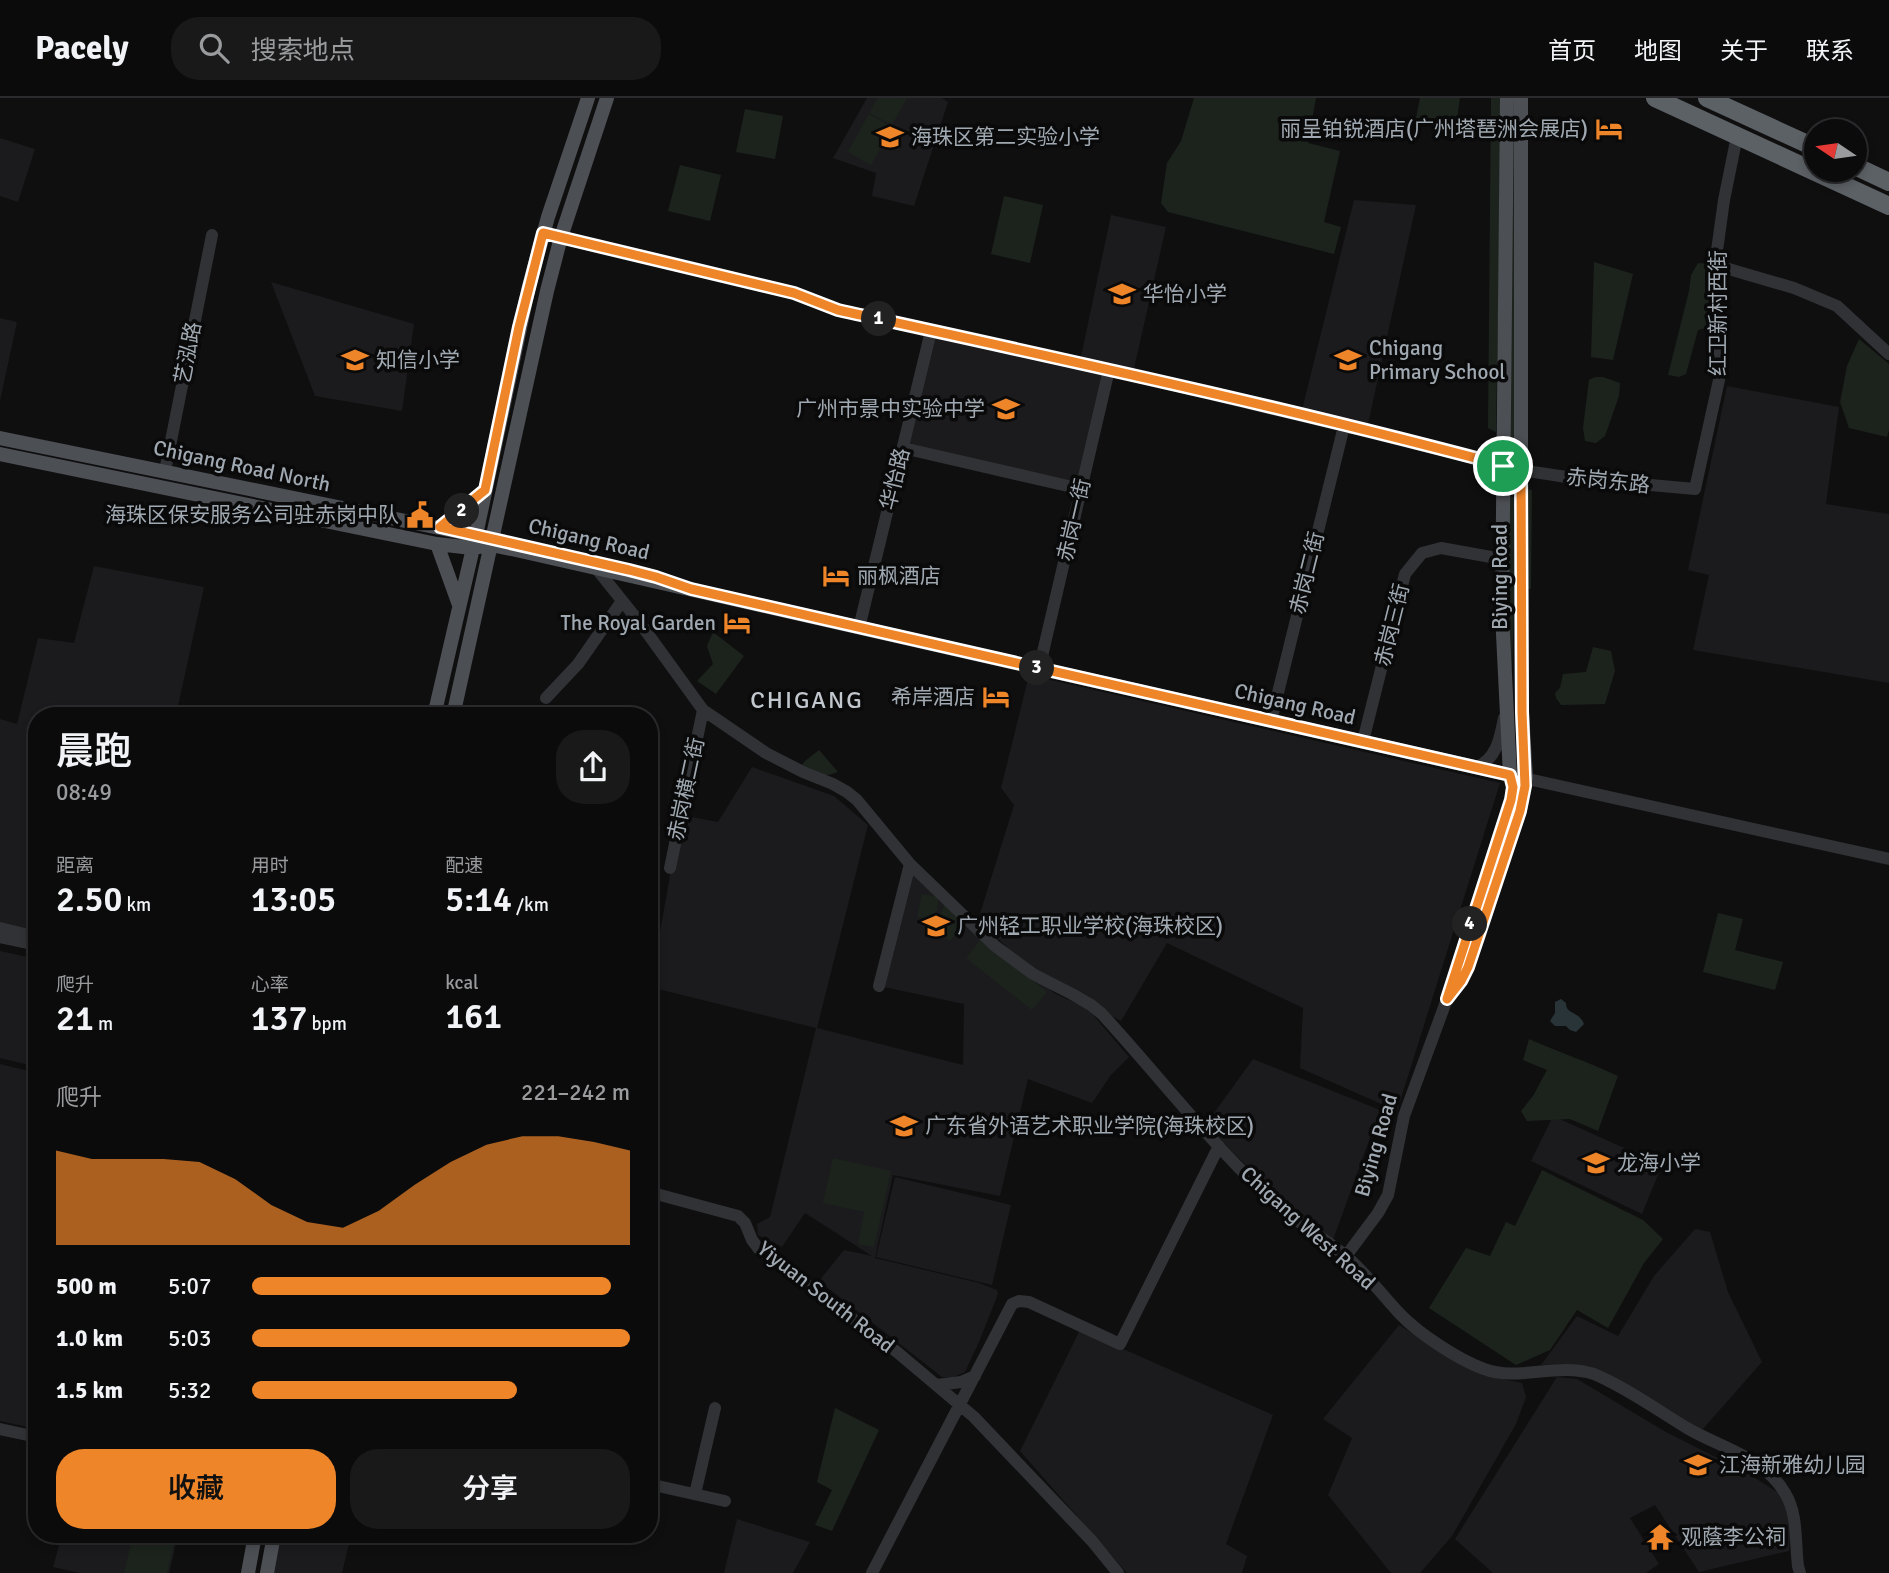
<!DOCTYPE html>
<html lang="zh">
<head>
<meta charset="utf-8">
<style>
  body { margin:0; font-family:Signika,"Noto Sans SC",sans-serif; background:#19191a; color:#f1f3f6; height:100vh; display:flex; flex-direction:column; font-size:26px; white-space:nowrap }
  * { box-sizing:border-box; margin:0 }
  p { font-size:23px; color:#9a9b9d }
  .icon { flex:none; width:38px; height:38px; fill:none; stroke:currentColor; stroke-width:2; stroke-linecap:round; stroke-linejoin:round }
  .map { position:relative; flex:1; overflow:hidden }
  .panel { position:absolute; left:28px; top:609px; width:630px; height:836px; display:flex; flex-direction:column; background:#0b0b0c; border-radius:28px; box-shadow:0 4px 10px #0003,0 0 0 2px #2b2b2d }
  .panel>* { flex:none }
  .needle { width:46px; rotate:283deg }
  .controls { position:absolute; left:1804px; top:21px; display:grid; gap:14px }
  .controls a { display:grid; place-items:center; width:63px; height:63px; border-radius:50%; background:#0b0b0c; box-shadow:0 4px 10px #0003,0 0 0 2px #2b2b2d; font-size:35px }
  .pin { position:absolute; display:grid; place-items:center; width:60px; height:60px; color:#fff; margin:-30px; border:4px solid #fff; border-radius:50%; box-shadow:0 2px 7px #0007 }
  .km { position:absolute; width:35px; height:35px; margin:-18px; border-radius:50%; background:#222; color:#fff; font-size:19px; line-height:35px; text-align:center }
  .round { display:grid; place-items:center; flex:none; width:74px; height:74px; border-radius:28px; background:#19191a }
  .head { display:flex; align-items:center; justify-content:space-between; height:119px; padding:0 28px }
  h1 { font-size:38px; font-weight:600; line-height:52px }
  .figures { display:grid; grid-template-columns:repeat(3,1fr); gap:10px; height:119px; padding:7px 28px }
  .figures div { display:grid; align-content:center }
  .figures b { font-size:35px; font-weight:600 }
  .figures small { font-size:19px; font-weight:400 }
  .figures p { font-size:19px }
  .chart { height:196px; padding:14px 28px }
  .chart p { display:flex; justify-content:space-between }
  .chart svg { width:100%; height:126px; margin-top:7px; fill:#ef8529; opacity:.7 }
  .cta { display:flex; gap:14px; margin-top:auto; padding:14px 28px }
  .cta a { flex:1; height:80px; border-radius:28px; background:#ef8529; color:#111; font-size:28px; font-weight:600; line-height:80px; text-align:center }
  .cta a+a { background:#19191a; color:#f1f3f6 }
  ul { padding:0 28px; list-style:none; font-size:23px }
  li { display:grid; grid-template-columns:112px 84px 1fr; align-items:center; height:52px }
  li i { height:18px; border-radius:9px; background:#ef8529 }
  header { display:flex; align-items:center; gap:42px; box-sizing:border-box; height:98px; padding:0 35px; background:#0b0b0c; border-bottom:2px solid #2b2b2d }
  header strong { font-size:33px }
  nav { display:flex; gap:38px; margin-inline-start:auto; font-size:24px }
  .search { width:490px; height:63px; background:#19191a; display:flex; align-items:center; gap:18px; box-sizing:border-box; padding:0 24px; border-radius:28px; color:#9a9b9d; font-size:26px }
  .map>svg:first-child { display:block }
  .built { fill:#1b1b1d }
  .green { fill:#1c231c }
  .water { fill:#293438 }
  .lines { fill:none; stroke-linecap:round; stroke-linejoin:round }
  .minor { stroke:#303235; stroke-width:12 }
  .major { stroke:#4c4f54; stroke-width:14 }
  .highway { stroke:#5c6166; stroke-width:18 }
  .route-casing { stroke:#fff; stroke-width:14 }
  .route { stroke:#ef8529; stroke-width:9 }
  .labels { text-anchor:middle; stroke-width:7; stroke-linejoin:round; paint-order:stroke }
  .poi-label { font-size:21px; fill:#a0a9b1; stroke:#0a0a0b; text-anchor:start }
  .street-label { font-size:21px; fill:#a0a9b1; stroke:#0a0a0b }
  .quarter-label { font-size:24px; letter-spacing:2px; fill:#c1c7cd; stroke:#0a0a0b }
</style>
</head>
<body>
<header>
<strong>Pacely</strong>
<div class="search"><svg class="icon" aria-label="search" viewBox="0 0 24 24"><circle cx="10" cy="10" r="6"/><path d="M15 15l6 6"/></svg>搜索地点</div>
<nav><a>首页</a><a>地图</a><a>关于</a><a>联系</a></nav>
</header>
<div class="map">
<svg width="1889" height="1475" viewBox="0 0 1889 1475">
  <rect width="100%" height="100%" fill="#0f0f10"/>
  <path class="built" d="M 867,0 L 942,0 L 948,4 L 914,108 L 872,98 L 876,75 L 833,60 Z
    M 0,40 L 35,51 L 18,104 L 0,98 Z
    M 1354,102 L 1416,107 L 1368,326 L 1302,312 Z
    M 1111,117 L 1166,129 L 1133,275 L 1080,263 Z
    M 271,184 L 414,226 L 402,313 L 315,298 Z
    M 0,220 L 17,224 L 0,303 Z
    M 934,236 L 1106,275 L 1077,387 L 907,347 Z
    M 1727,288 L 1839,309 L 1826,406 L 1889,416 L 1889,585 L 1693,552 L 1709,477 L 1688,472 Z
    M 94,468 L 204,489 L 178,608 L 218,618 L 37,618 L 37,836 L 0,828 L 0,621 L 17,626 L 38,540 L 74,545 Z
    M 1029,577 L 1500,685 L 1397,1013 L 1300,970 L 1303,910 L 1167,845 L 1121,923 L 1034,875 L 978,822 L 1014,707 L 1001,690 Z
    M 752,669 L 834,698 L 868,727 L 817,930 L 963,967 L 964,906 L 879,888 L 909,768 L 1054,895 L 1088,911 L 1129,959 L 1111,977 L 1092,1005 L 1028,981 L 1000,1098 L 893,1077 L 875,1160 L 979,1185 L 997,1192 L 998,1196 L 979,1244 L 965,1274 L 951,1280 L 942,1279 L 819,1183 L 844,1152 L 872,1158 L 805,1115 L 782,1149 L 758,1137 L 757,1126 L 770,1119 L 816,930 L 650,889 L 681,717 L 718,724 Z
    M 0,853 L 37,861 L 37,969 L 0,960 Z
    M 1253,961 L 1380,1012 L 1333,1142 L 1291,1115 L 1206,1026 Z
    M 0,966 L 37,975 L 37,1331 L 0,1323 Z
    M 1553,1018 L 1662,1067 L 1642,1116 L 1531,1063 Z
    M 895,1079 L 1011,1107 L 992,1187 L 876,1159 Z
    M 1695,1131 L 1710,1134 L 1728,1194 L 1762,1264 L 1702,1332 L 1596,1272 L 1573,1266 L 1541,1267 L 1577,1218 L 1618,1238 L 1654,1178 Z
    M 1399,1227 L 1482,1277 L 1522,1285 L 1526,1299 L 1516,1326 L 1452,1438 L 1420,1475 L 1391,1475 L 1328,1397 L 1352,1340 L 1323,1321 Z
    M 1080,1232 L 1273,1317 L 1226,1446 L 1247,1458 L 1242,1475 L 1127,1475 L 1020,1353 Z
    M 1557,1279 L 1577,1281 L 1666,1334 L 1749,1376 L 1783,1398 L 1791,1427 L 1789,1453 L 1699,1474 L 1655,1407 L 1630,1420 L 1659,1466 L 1646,1475 L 1493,1475 L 1455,1441 Z
    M 737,1421 L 810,1444 L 793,1475 L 724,1475 Z
    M 62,1437 L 178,1437 L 169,1475 L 80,1475 L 53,1469 Z
    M 278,1437 L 351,1437 L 342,1475 L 270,1475 Z"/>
  <path class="green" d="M 878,0 L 907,0 L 892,27 L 869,15 Z
    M 1194,0 L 1316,0 L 1308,45 L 1340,53 L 1324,124 L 1341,129 L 1334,156 L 1168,114 L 1161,105 L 1167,65 L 1181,43 Z
    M 1420,0 L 1460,0 L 1456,29 L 1416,20 Z
    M 1491,0 L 1502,0 L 1496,334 L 1488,330 Z
    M 1509,0 L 1519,0 L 1518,359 L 1506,359 Z
    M 745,11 L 783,18 L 775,61 L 736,54 Z
    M 869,16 L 892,29 L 871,67 L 848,54 Z
    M 680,67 L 721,77 L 710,123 L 668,113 Z
    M 1004,98 L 1043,107 L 1030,165 L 991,156 Z
    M 1594,164 L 1633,176 L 1613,262 L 1591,259 Z
    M 1698,165 L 1711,166 L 1711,229 L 1698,232 L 1686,276 L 1679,279 L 1668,277 L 1689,193 L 1691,177 Z
    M 1859,241 L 1889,266 L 1889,332 L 1887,339 L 1849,330 L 1840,304 L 1847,268 Z
    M 1595,279 L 1603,279 L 1620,285 L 1619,298 L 1605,338 L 1596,345 L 1585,343 L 1583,330 L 1589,282 Z
    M 1523,391 L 1532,392 L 1531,491 L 1524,491 Z
    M 1505,398 L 1518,399 L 1512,571 L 1506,561 Z
    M 713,534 L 744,558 L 716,596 L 697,583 L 713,566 L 707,548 Z
    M 1593,549 L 1611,553 L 1615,573 L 1605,606 L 1561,607 L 1556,600 L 1555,595 L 1560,590 L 1563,576 L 1586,574 Z
    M 819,652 L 838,674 L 822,679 L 800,670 L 805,663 Z
    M 922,796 L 939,799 L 935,823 L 917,819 Z
    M 945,805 L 965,825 L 950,843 L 935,829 Z
    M 1718,815 L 1743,821 L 1735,852 L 1783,864 L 1775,892 L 1703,874 Z
    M 981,841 L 1047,894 L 1032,912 L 966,860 Z
    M 1529,941 C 1558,954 1589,964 1618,978 L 1598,1033 L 1570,1021 L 1527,1023 L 1521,1013 L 1533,998 L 1547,972 L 1523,962 Z
    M 833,1060 L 891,1073 L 874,1149 L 858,1146 L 864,1114 L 823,1105 Z
    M 1542,1072 L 1643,1122 L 1663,1141 L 1644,1165 L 1608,1230 L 1577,1212 L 1550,1252 L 1516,1267 L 1429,1210 L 1466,1150 L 1490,1158 L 1506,1124 L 1515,1128 Z
    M 835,1310 L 879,1332 L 832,1433 L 815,1427 L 832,1392 L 817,1384 Z
    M 133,1437 L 176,1437 L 167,1475 L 124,1475 Z"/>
  <path class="water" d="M 1561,901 L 1566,905 C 1566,917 1578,912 1584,926 L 1576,934 L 1570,932 L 1566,928 L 1555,928 L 1550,923 L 1555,915 L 1555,904 Z"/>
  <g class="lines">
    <path class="minor" d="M 561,139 L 794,195 L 838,212 L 1135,278 L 1344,328 L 1521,372 L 1573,380 L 1695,391 L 1719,282 L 1715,167 L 1724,102 L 1737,38
      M 1715,167 L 1794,190 L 1837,208 L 1889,256
      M 903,350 L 1081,391
      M 165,373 L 212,137
      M 596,470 L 640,525 L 703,612 L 766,655 L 803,674 L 833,686 L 847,694 L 857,702 L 910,766 L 995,848 L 1033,876 L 1072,896 L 1091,907 L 1102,916 C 1156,975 1205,1038 1262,1093 C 1287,1118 1318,1136 1346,1158 C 1366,1175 1382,1197 1400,1216 C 1419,1236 1459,1262 1484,1271 C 1518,1284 1556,1264 1594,1276 C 1627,1290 1657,1312 1687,1330 C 1721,1350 1764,1359 1785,1395 C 1798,1416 1795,1444 1798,1468 L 1800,1475
      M 859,530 L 931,233
      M 1039,571 L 1109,272
      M 546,600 L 578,566 L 622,503
      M 1271,623 L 1344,328
      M 1363,643 L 1405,476 L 1422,455 L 1441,450 L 1502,461
      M 1477,669 C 1497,660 1500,640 1504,620
      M 670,770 L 703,612
      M 0,830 L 37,839
      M 0,839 L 37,847
      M 879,888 L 910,766
      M 1453,893 C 1477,862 1489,805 1502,768 C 1511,740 1525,709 1526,680
      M 649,1094 L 738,1118 L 745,1125 L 752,1142 L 758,1150 L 897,1254 L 974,1319 L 1092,1443 L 1118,1475
      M 1346,1158 L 1378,1115 L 1388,1097 L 1404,1018 L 1447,901 L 1511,702 L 1513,689 L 1510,677 L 1889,761
      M 937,1287 L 961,1284 L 975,1278
      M 0,1331 L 37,1339
      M 649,1386 L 725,1403
      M 695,1396 L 715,1310
      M 872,1475 L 1012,1206 L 1019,1203 L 1029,1204 L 1120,1246 L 1219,1048"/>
    <path class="major" d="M 1521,0 L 1521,550 L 1522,614 L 1526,680
      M 0,340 L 503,443
      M 0,356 L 437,446 L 472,450 L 491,447 L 516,452 L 1510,677 L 1502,516 L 1507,0
      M 440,429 L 485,392
      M 437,446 L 459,507
      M 434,618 L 476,437 L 529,188 L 548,119 L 588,0
      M 453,618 L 547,193 L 561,139 L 607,0
      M 248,1475 L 255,1437
      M 267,1475 L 274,1437"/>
    <path class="highway" d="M 1655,0 L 1889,108
      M 1707,0 L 1816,50
      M 1855,68 L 1889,84"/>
  </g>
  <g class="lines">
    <defs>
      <path id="route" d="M 543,135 L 794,195 L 838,212 C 1066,262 1295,311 1521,372 L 1522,614 L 1525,688 L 1520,713 L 1468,869 L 1461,883 L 1447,901 L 1511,702 L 1513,689 L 1510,677 L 691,491 L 656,479 L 629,472 L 440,429 L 485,392 L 519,229 Z"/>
    </defs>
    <use href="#route" class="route-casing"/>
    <use href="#route" class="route"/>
  </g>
  <defs>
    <symbol id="hotel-bare" viewBox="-9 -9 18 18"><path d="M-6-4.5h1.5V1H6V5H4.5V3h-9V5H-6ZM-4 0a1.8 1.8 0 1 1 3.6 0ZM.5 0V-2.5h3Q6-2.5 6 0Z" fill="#ef8529" stroke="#0a0a0b" stroke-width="2.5" paint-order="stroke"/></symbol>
    <symbol id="school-bare" viewBox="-9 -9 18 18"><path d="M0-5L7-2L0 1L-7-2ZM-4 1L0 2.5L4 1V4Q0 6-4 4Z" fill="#ef8529" stroke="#0a0a0b" stroke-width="2.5" paint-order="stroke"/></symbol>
    <symbol id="civic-bare" viewBox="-9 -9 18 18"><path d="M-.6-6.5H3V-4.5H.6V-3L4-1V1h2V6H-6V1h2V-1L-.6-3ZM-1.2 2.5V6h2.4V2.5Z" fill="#ef8529" stroke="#0a0a0b" stroke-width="2.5" paint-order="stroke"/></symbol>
    <symbol id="temple-bare" viewBox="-9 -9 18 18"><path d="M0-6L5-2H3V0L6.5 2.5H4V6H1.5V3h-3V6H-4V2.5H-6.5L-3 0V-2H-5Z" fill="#ef8529" stroke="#0a0a0b" stroke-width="2.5" paint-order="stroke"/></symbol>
  </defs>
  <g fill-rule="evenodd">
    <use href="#hotel-bare" x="1590" y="12" width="38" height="38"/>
    <use href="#school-bare" x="871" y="20" width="38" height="38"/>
    <use href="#school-bare" x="1103" y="177" width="38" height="38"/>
    <use href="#school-bare" x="336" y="243" width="38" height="38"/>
    <use href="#school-bare" x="1329" y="243" width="38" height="38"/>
    <use href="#school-bare" x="987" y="292" width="38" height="38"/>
    <use href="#civic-bare" x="401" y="398" width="38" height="38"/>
    <use href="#hotel-bare" x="817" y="459" width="38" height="38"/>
    <use href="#hotel-bare" x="718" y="506" width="38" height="38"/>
    <use href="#hotel-bare" x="977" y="580" width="38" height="38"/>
    <use href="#school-bare" x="917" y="809" width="38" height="38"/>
    <use href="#school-bare" x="885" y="1009" width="38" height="38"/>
    <use href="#school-bare" x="1577" y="1046" width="38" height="38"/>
    <use href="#school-bare" x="1679" y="1348" width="38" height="38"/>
    <use href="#temple-bare" x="1641" y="1420" width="38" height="38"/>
  </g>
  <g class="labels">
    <g class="poi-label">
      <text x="1588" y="38" text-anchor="end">丽呈铂锐酒店(广州塔琶洲会展店)</text>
      <text x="911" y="46">海珠区第二实验小学</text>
      <text x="1143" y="203">华怡小学</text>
      <text x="1369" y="257">Chigang<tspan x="1369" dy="24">Primary School</tspan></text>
      <text x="376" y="269">知信小学</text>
      <text x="985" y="318" text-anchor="end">广州市景中实验中学</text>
      <text x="399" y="424" text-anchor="end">海珠区保安服务公司驻赤岗中队</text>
      <text x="857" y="485">丽枫酒店</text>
      <text x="716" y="532" text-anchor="end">The Royal Garden</text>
      <text x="975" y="606" text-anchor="end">希岸酒店</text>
      <text x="957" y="835">广州轻工职业学校(海珠校区)</text>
      <text x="925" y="1035">广东省外语艺术职业学院(海珠校区)</text>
      <text x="1617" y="1072">龙海小学</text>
      <text x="1719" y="1374">江海新雅幼儿园</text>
      <text x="1681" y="1446">观蔭李公祠</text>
    </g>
    <g class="street-label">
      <text transform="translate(1718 215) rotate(-90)" y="7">红卫新村西街</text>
      <text transform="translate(188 255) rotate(-79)" y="7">艺泓路</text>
      <text transform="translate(242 368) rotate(12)" y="7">Chigang Road North</text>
      <text transform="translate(895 381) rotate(-76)" y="7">华怡路</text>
      <text transform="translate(1608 383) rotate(6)" y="7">赤岗东路</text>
      <text transform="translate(1074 422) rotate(-77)" y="7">赤岗一街</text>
      <text transform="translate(589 441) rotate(13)" y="7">Chigang Road</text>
      <text transform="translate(1307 475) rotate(-76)" y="7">赤岗二街</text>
      <text transform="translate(1500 479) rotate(-90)" y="7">Biying Road</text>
      <text transform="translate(1392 527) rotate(-76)" y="7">赤岗三街</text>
      <text transform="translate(1295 606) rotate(13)" y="7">Chigang Road</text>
      <text transform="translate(686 691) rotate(-78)" y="7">赤岗横二街</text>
      <text transform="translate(1376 1047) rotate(-74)" y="7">Biying Road</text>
      <text transform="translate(1308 1130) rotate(42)" y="7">Chigang West Road</text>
      <text transform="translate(826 1199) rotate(38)" y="7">Yiyuan South Road</text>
    </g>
    <g class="quarter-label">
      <text x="807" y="610">CHIGANG</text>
    </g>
  </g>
</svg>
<div class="controls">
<a><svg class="needle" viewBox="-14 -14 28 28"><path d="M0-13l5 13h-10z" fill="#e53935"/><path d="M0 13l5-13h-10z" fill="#9a9b9d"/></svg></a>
</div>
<div class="pin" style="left:1503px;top:368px;background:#1e9e55"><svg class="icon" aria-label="arrive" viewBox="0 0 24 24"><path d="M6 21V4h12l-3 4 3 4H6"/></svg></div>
<b class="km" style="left:879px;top:221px">1</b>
<b class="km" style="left:462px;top:413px">2</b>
<b class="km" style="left:1037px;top:570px">3</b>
<b class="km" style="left:1470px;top:826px">4</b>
<section class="panel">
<div class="head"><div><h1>晨跑</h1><p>08:49</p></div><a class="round"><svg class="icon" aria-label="share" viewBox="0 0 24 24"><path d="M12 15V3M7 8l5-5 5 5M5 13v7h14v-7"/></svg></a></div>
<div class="figures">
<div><p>距离</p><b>2.50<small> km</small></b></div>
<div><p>用时</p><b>13:05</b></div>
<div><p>配速</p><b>5:14<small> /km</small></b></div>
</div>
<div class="figures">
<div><p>爬升</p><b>21<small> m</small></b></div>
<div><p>心率</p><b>137<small> bpm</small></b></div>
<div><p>kcal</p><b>161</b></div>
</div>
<div class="chart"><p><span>爬升</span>221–242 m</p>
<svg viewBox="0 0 160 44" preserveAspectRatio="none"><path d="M0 44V11L10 14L20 14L30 14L40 15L50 21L60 30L70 36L80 38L90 32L100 23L110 15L120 9L130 6L140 6L150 8L160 11V44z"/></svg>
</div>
<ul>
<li><b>500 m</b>5:07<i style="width:95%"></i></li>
<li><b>1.0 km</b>5:03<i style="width:100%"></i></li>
<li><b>1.5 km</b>5:32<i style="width:70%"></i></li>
</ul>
<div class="cta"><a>收藏</a><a>分享</a></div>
</section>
</div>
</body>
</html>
